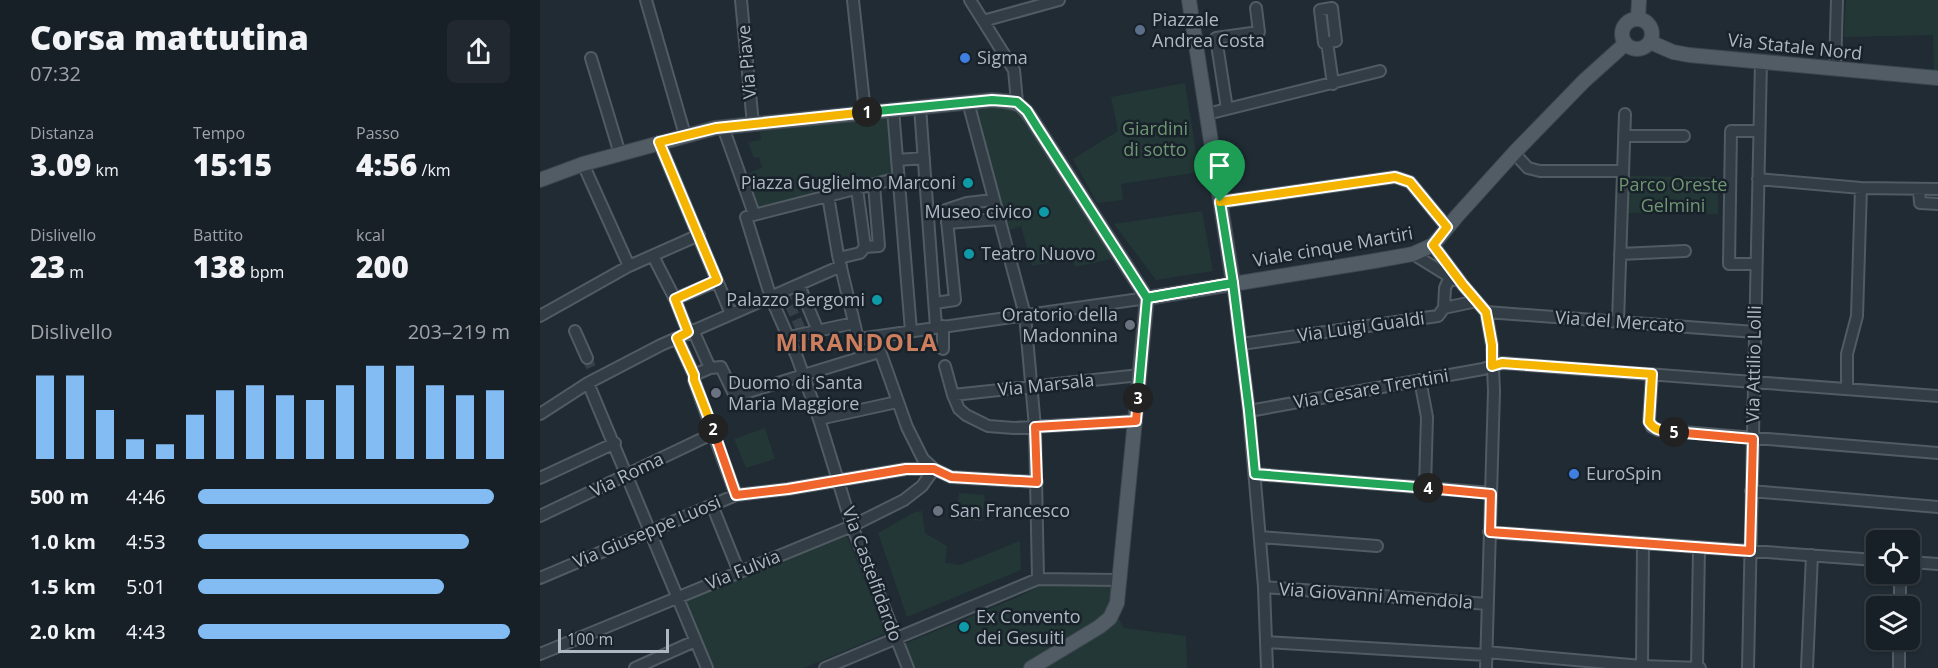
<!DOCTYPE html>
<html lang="it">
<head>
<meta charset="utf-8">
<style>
  body { margin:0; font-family:"Open Sans",sans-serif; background:#21282f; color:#f1f3f6; height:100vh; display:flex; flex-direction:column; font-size:22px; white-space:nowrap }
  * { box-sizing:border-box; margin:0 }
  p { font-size:20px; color:#9fa3a7 }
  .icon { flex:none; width:33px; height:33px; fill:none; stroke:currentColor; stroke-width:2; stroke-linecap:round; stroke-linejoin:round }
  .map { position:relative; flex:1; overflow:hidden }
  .sheet { display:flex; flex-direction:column; background:#182027; width:540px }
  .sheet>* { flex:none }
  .tools { position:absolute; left:1326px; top:530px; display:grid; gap:12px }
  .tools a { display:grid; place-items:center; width:54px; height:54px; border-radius:9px; background:#182027; box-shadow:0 2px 4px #0004,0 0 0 2px #363e44; font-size:30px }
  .scale { position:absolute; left:18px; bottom:15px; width:111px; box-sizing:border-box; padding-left:6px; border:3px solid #adb8c2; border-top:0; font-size:16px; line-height:21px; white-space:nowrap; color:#adb8c2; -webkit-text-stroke:4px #19222a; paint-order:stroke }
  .pin { position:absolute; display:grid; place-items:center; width:51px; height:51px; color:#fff; margin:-62px -26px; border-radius:50% 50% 50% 0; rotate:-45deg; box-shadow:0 0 6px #0007 }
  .pin .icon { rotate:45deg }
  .km { position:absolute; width:30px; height:30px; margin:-15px; border-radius:50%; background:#222; color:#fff; font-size:16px; line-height:30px; text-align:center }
  .round { display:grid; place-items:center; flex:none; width:63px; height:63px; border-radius:9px; background:#21282f }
  .overview { display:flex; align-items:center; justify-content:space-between; height:102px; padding:0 30px }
  h1 { font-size:33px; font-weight:800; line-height:45px }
  .figures { display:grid; grid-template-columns:repeat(3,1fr); gap:9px; height:102px; padding:6px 30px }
  .figures div { display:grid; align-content:center }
  .figures b { font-size:30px; font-weight:800 }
  .figures small { font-size:16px; font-weight:400 }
  .figures p { font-size:16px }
  .chart { height:168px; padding:12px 30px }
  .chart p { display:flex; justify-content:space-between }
  .chart svg { width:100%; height:108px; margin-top:6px; stroke:#82bcf2; stroke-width:6 }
  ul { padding:0 30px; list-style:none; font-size:20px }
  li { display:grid; grid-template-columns:96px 72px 1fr; align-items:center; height:45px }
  li i { height:15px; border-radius:8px; background:#82bcf2 }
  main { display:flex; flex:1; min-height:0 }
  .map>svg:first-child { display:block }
  .green { fill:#233836 }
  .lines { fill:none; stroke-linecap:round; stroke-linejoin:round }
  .minor-tunnel { stroke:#354049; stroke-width:10; stroke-dasharray:10 5; stroke-linecap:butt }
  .minor-casing { stroke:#515b63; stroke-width:14 }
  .major-casing { stroke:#3d464f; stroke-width:16 }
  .minor { stroke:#333d45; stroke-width:10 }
  .major { stroke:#515c65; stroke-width:14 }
  .split-1-casing { stroke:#fff; stroke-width:12 }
  .split-2-casing { stroke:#fff; stroke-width:12 }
  .split-3-casing { stroke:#fff; stroke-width:12 }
  .split-4-casing { stroke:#fff; stroke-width:12 }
  .split-5-casing { stroke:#fff; stroke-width:12 }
  .split-6-casing { stroke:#fff; stroke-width:12 }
  .split-1 { stroke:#22a559; stroke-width:8 }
  .split-2 { stroke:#f5b400; stroke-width:8 }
  .split-3 { stroke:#f0652b; stroke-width:8 }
  .split-4 { stroke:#22a559; stroke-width:8 }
  .split-5 { stroke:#f0652b; stroke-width:8 }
  .split-6 { stroke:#f5b400; stroke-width:8 }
  .service-dot { fill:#5c6f8a; stroke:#19222a; stroke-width:2 }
  .shop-dot { fill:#3f7fe0; stroke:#19222a; stroke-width:2 }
  .culture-dot { fill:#0f9aa8; stroke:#19222a; stroke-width:2 }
  .worship-dot { fill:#6b7280; stroke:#19222a; stroke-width:2 }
  .labels { text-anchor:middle; stroke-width:5; stroke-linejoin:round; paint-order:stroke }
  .poi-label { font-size:18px; fill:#adb8c2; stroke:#19222a; text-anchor:start }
  .street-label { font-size:18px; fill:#adb8c2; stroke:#19222a }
  .park-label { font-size:18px; fill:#6e9672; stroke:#19222a }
  .district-label { font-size:24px; font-weight:bold; letter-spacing:1.5px; fill:#cd7f5d; stroke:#19222a }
</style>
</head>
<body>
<main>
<section class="sheet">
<div class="overview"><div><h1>Corsa mattutina</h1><p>07:32</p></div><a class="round"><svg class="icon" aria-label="share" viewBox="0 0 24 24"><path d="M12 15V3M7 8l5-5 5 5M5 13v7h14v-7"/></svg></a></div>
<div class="figures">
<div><p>Distanza</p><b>3.09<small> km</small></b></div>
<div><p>Tempo</p><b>15:15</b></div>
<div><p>Passo</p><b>4:56<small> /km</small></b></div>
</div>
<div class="figures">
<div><p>Dislivello</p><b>23<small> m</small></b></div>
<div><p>Battito</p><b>138<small> bpm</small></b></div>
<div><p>kcal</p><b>200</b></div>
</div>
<div class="chart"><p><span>Dislivello</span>203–219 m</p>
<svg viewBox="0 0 160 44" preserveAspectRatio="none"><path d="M5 44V10M15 44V10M25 44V24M35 44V36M45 44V38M55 44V26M65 44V16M75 44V14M85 44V18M95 44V20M105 44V14M115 44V6M125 44V6M135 44V14M145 44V18M155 44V16"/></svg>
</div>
<ul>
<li><b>500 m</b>4:46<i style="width:95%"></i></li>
<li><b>1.0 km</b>4:53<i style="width:87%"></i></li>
<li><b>1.5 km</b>5:01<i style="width:79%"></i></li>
<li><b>2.0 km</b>4:43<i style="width:100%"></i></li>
</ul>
</section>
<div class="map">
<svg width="1398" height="668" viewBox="0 0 1398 668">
  <rect width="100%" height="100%" fill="#202b34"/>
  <path class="green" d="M 1306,0 L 1398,0 L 1398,74 L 1394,74 L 1393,35 L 1304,37 Z
    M 645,83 L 659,172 L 581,184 L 583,200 L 557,203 L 533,159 L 578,131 L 571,97 Z
    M 462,106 L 474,109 L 484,115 L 580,257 L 535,267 L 532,258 L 492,266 L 481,226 L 463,232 L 431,108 Z
    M 350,116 L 355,175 L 216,207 L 205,174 L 222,168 L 219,157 L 214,158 L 208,142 L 221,140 L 220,132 Z
    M 1089,176 L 1178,177 L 1178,214 L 1087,213 Z
    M 662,211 L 673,271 L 616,280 L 574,224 Z
    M 225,428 L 235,459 L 206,468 L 194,439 Z
    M 419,493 L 445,495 L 442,521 L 416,519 Z
    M 382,511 L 385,533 L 407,546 L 405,563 L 420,565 L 480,541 L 481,570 L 367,617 L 338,533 L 375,512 Z
    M 306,535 L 347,633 L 264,668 L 171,668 L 143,602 Z
    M 580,580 L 570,618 L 489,668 L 371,668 L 362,645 L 478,597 L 505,583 Z
    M 577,616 L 584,628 L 646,636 L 647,668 L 494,668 Z"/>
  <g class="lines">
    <path class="minor-tunnel" d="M 244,292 L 263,334
      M 47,358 L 53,372"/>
    <defs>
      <path id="minor" d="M 106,0 L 145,135
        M 201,0 L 213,124
        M 313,0 L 325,112
        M 430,0 L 474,70 L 477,102
        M 443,21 L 519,0
        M 787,42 L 796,41 L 792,8 L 780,10 L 784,43 L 787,42 L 793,84
        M 51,58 L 80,154
        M 1295,69 L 1297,0
        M 428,102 L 485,315 L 495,427 L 498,579
        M 380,107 L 396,327
        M 353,109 L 371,331
        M 687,109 L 676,38 L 719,32 L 716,8
        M 667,114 L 840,71
        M 183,127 L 214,214
        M 1084,136 L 1144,136
        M 119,142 L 191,314
        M 974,153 L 988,168 L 1000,171 L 1083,171
        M 357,160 L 384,158
        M 43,164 L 89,266
        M 358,178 L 206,217 L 231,298 L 257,357 L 279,419 L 312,526 L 368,668
        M 1218,179 L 1321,188 L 1398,189
        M 317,189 L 325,247 L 339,246 L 334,185
        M 1379,189 L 1380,203 L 1398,204
        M 288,196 L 298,255 L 318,339 L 607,298
        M 680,202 L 855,177 L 870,182 L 907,227
        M 407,223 L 459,219
        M 893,245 L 923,285 L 946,312 L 952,345 L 954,391 L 946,668
        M 873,254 L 915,280
        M 1080,254 L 1145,251
        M 113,256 L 135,299 L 148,332
        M 299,258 L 320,253 L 325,247
        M 1216,264 L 1189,264 L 1191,131 L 1219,131
        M 693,283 L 709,411 L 724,587 L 727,668
        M 259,285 L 278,331
        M 135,299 L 177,281
        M 395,303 L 415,300 L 406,210 L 427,203 L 453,200
        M 904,308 L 905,288 L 910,277
        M 946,312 L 1215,332
        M 0,316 L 89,266 L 159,235
        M 1078,322 L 1085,114
        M 35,331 L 47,358
        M 249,337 L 314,323
        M 335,337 L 367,427 L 383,459 L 394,469 L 411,477 L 497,482
        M 137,338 L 154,375 L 170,368 L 153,330
        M 701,344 L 898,316 L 904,308 L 937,301
        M 403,349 L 403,326
        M 405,366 L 413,395 L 419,409 L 426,415 L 448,426 L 474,428 L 596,421
        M 170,368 L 181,367 L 195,396 L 339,352
        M 1112,374 L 1109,421 L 1112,427 L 1118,430 L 1398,453
        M 154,375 L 154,380 L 196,495
        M 880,380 L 887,417 L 885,488
        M 48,383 L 167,668
        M 1307,389 L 1307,354 L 1317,316 L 1321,188
        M 413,395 L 600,375
        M 709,411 L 943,369 L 962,363 L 1398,396
        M 0,414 L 48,383 L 121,345 L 301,266
        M 279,419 L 357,402
        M 715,474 L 951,493
        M 0,478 L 75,443
        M 1211,491 L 1398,507
        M 172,505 L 199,572
        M 0,516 L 174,433
        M 949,532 L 1336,560
        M 720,537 L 837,546
        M 1370,562 L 1398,564
        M 0,578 L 196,495 L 248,489 L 366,469 L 394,469
        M 724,587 L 948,604
        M 1360,606 L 1360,573
        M 726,642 L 946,655
        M 946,652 L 1102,666 L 1160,668
        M 0,654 L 312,526 L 364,500 L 382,486 L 394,469
        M 95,668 L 155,641
        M 285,668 L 498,579 L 580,580
        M 1102,668 L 1103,543
        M 1157,668 L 1159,547
        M 1208,668 L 1221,61
        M 1267,668 L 1272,555
        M 1359,668 L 1359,639"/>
      <path id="major" d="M 649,0 L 693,283
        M1082 34a15 15 0 1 1 30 0a15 15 0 1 1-30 0Z
        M 1098,19 L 1099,0
        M 1110,42 L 1133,52 L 1149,55 L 1398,78
        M 0,180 L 43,164 L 175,128 L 452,100 C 480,102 482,103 497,127 L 607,298
        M 607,298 L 834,261 L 873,254 L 893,245 L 917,216 L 974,153 L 1044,81 L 1085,44
        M 491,668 L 559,627 L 570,618 L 577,603 L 607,298"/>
    </defs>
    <use href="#minor" class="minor-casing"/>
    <use href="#major" class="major-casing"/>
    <use href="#minor" class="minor"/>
    <use href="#major" class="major"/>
  </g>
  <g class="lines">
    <defs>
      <path id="split-1" d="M 327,112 L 452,100 L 466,101 L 477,102 L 487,111 L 497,127 L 607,298 L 693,283 L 680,202"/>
      <path id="split-2" d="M 173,429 L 154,380 L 154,375 L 137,338 L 148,332 L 135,299 L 177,280 L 119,142 L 176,128 L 327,112"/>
      <path id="split-3" d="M 173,429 L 196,495 L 248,489 L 366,469 L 394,469 L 411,477 L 497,482 L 495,427 L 596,421 L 598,398"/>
      <path id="split-4" d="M 598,398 L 607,298 L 693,283 L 709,411 L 715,474 L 888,488"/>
      <path id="split-5" d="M 888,488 L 951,494 L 950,532 L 1210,551 L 1213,439 L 1134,432"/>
      <path id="split-6" d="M 680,202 L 855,177 L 870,182 L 907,227 L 893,245 L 923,285 L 946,312 L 952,345 L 952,366 L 962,363 L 1112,374 L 1109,422 C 1115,431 1123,431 1134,432"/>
    </defs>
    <use href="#split-1" class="split-1-casing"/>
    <use href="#split-2" class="split-2-casing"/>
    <use href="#split-3" class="split-3-casing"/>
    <use href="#split-4" class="split-4-casing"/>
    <use href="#split-5" class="split-5-casing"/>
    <use href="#split-6" class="split-6-casing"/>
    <use href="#split-1" class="split-1"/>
    <use href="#split-2" class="split-2"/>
    <use href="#split-3" class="split-3"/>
    <use href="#split-4" class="split-4"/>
    <use href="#split-5" class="split-5"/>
    <use href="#split-6" class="split-6"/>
  </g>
  <circle class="service-dot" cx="600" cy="30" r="6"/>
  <g class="shop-dot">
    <circle cx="425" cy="58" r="6"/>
    <circle cx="1034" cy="474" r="6"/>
  </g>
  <g class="culture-dot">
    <circle cx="428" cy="183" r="6"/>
    <circle cx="504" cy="212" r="6"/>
    <circle cx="429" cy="254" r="6"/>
    <circle cx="337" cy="300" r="6"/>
    <circle cx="424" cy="627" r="6"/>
  </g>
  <g class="worship-dot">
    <circle cx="590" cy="325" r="6"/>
    <circle cx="176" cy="393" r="6"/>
    <circle cx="398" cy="511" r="6"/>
  </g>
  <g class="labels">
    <g class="poi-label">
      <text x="612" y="26">Piazzale<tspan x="612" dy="21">Andrea Costa</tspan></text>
      <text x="437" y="64">Sigma</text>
      <text x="416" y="189" text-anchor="end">Piazza Guglielmo Marconi</text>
      <text x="492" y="218" text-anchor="end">Museo civico</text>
      <text x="441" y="260">Teatro Nuovo</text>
      <text x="325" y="306" text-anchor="end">Palazzo Bergomi</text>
      <text x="578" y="321" text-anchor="end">Oratorio della<tspan x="578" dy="21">Madonnina</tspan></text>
      <text x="188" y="389">Duomo di Santa<tspan x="188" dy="21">Maria Maggiore</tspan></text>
      <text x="1046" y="480">EuroSpin</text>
      <text x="410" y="517">San Francesco</text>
      <text x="436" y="623">Ex Convento<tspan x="436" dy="21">dei Gesuiti</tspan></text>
    </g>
    <g class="street-label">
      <text transform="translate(1255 47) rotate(6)" y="6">Via Statale Nord</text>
      <text transform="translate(207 62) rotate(-95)" y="6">Via Piave</text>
      <text transform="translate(793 247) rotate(-10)" y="6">Viale cinque Martiri</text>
      <text transform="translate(1080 322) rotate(4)" y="6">Via del Mercato</text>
      <text transform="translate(821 327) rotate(-8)" y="6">Via Luigi Gualdi</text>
      <text transform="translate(1214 364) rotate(-89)" y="6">Via Attilio Lolli</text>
      <text transform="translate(506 385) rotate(-6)" y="6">Via Marsala</text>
      <text transform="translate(831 389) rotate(-10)" y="6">Via Cesare Trentini</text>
      <text transform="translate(87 475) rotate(-26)" y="6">Via Roma</text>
      <text transform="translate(107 532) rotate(-23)" y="6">Via Giuseppe Luosi</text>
      <text transform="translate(203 570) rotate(-22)" y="6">Via Fulvia</text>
      <text transform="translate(332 574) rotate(70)" y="6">Via Castelfidardo</text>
      <text transform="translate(836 596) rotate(4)" y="6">Via Giovanni Amendola</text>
    </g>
    <g class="park-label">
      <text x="615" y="135">Giardini<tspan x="615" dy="21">di sotto</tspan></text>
      <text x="1133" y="191">Parco Oreste<tspan x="1133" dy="21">Gelmini</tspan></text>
    </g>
    <g class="district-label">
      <text x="317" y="351">MIRANDOLA</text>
    </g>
  </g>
</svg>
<div class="tools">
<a><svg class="icon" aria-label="locate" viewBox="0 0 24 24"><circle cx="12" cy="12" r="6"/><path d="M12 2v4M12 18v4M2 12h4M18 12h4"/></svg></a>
<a><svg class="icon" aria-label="layers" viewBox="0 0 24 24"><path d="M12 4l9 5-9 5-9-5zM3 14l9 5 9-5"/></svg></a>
</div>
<div class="scale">100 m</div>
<div class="pin" style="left:680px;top:202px;background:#1e9e55"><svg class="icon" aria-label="arrive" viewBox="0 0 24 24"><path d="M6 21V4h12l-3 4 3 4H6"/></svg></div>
<b class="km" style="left:327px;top:112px">1</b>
<b class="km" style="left:173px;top:429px">2</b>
<b class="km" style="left:598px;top:398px">3</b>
<b class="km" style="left:888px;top:488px">4</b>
<b class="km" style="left:1134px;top:432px">5</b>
</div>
</main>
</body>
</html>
